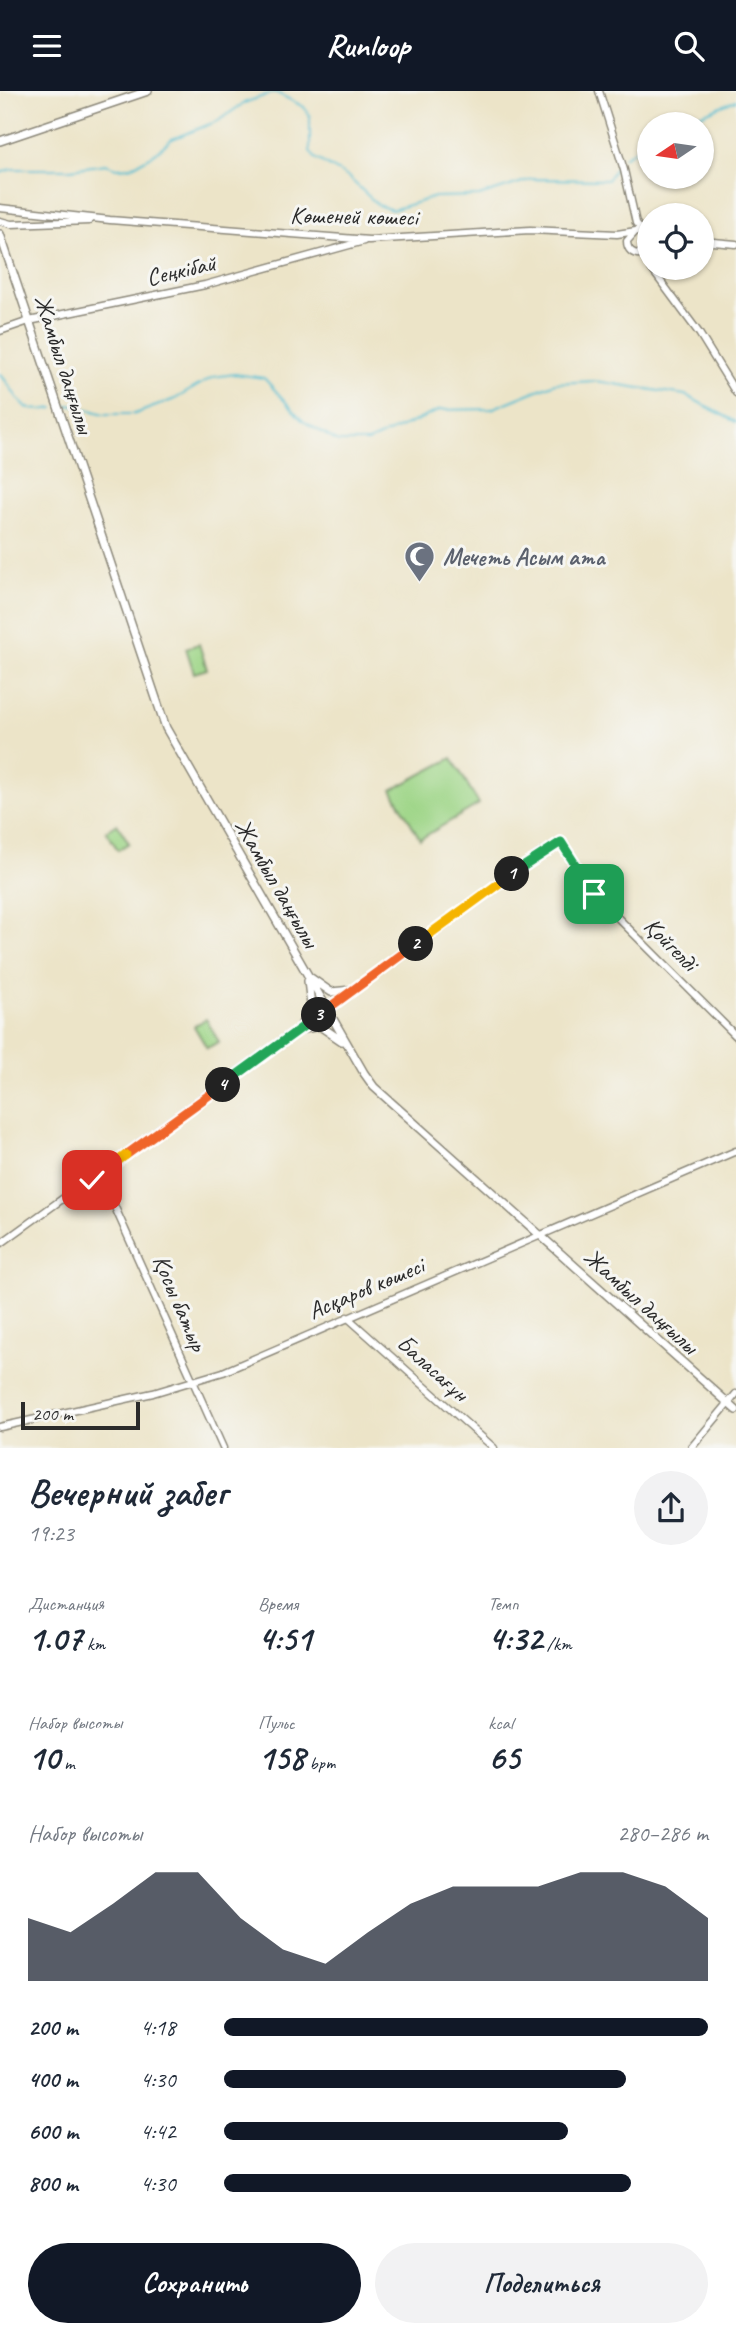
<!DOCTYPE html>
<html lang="ru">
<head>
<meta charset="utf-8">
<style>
  body { margin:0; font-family:Caveat,sans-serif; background:#f2f2f3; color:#1f2937; height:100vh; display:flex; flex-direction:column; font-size:26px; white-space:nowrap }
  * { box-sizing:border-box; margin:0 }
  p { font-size:23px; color:#747a83 }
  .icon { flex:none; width:38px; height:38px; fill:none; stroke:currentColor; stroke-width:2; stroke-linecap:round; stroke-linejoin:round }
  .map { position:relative; height:1357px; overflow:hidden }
  .side { display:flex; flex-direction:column; background:#fff; flex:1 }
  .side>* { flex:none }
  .needle { width:46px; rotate:257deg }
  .fabs { position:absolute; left:637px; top:21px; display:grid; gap:14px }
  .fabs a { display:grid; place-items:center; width:77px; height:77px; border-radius:50%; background:#fff; box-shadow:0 2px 5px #0004; font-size:35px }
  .scale { position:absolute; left:21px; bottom:18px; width:119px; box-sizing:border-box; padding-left:7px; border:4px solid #2b2b2b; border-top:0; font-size:19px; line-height:24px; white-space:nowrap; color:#2b2b2b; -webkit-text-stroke:5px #f6f6f2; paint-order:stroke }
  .pin { position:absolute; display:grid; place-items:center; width:60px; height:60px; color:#fff; margin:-30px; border-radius:14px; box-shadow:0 4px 10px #0006 }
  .km { position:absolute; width:35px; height:35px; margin:-18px; border-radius:50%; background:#222; color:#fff; font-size:19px; line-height:35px; text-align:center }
  .round { display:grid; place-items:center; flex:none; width:74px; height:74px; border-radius:37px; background:#f2f2f3 }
  .head { display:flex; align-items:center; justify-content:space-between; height:119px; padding:0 28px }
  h1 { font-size:38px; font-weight:700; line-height:52px }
  .metrics { display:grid; grid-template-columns:repeat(3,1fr); gap:10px; height:119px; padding:7px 28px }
  .metrics div { display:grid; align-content:center }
  .metrics b { font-size:35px; font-weight:700 }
  .metrics small { font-size:19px; font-weight:400 }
  .metrics p { font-size:19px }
  .chart { height:196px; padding:14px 28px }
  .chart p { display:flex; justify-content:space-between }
  .chart svg { width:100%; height:126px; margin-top:7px; fill:#111827; opacity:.7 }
  .action { display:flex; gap:14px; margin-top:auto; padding:14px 28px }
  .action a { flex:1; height:80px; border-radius:42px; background:#111827; color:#fff; font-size:28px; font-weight:700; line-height:80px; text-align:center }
  .action a+a { background:#f2f2f3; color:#1f2937 }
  ul { padding:0 28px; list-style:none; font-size:23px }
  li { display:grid; grid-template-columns:112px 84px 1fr; align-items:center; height:52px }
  li i { height:18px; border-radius:9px; background:#111827 }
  header { display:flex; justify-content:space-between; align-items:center; height:91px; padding:0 28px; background:#111827; color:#fff; font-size:32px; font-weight:700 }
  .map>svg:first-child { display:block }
  .green { fill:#9ed587; stroke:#648059; stroke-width:2 }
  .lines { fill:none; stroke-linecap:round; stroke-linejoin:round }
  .stream { stroke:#54bdd1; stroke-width:2 }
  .secondary-casing { stroke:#8c887a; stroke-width:9 }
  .primary-casing { stroke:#8c887a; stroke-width:10 }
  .secondary { stroke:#fff; stroke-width:6 }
  .primary { stroke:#fff; stroke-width:7 }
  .split-1-casing { stroke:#fff; stroke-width:14 }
  .split-2-casing { stroke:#fff; stroke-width:14 }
  .split-3-casing { stroke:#fff; stroke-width:14 }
  .split-4-casing { stroke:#fff; stroke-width:14 }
  .split-5-casing { stroke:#fff; stroke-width:14 }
  .split-6-casing { stroke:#fff; stroke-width:14 }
  .split-1 { stroke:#22a559; stroke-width:9 }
  .split-2 { stroke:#f5b400; stroke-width:9 }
  .split-3 { stroke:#f0652b; stroke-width:9 }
  .split-4 { stroke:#22a559; stroke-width:9 }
  .split-5 { stroke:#f0652b; stroke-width:9 }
  .split-6 { stroke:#f5b400; stroke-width:9 }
  .labels { text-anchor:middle; stroke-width:6; stroke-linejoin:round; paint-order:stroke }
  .street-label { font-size:24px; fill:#2b2b2b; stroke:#f6f6f2 }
  .worship-label { font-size:24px; font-weight:bold; fill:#5b616d; stroke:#f6f6f2; text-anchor:start }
</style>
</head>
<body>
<header><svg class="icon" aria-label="menu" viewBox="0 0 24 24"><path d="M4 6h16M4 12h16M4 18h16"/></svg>Runloop<svg class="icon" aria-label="search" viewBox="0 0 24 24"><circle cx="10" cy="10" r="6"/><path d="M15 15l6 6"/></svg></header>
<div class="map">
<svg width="736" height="1357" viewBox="0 0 736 1357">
  <rect width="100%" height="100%" fill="#f6f6f2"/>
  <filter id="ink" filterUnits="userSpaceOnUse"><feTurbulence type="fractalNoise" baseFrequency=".0143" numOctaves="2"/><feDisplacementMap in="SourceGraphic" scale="14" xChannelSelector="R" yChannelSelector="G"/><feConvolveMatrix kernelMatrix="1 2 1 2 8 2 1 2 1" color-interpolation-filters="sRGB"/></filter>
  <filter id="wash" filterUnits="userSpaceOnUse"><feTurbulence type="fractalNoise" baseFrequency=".00686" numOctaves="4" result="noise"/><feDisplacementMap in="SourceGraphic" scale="28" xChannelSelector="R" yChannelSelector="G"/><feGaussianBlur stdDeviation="1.57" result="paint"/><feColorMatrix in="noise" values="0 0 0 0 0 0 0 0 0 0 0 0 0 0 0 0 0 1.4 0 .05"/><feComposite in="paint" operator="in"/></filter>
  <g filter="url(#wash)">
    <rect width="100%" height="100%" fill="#ece4c8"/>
    <path class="green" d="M 199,553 L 207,578 L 194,582 L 186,557 Z
      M 452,667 L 479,713 L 420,748 L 392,699 Z
      M 117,733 L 129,752 L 118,759 L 106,740 Z
      M 206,928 L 219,951 L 207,957 L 194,935 Z"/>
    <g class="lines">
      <path class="stream" d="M 678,33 L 736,9
        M 624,66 L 649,50
        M 0,82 L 12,78 L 71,78 L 106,73 L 117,77 L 130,76 L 150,66 L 172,48 L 218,30 L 244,12 L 275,1 L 304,16 L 310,25 L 310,60 L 315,67 L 348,86 L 378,114 L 392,119 L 435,106 L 479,105 L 532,88 L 607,89 L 618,73
        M 0,283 C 21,305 16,325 54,317
        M 60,316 L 74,314 L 104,323 L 135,323 L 175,308 L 213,286 L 235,283 L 264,287 L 303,330 L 338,351 L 368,351 L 440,319 L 491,318 L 555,292 L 595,290 L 685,304 L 736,331"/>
    </g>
  </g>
  <g filter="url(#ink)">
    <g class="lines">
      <defs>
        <path id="secondary" d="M 599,0 L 624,79 L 636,132 L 643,141
          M 0,117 L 110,129 L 369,149 L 530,139 L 617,143 L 636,140
          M 0,130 L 11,133 L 89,130
          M 649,147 L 643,141 L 636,140 L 627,150 C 627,159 633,164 642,163 L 649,156
          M 702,150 L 736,153
          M 651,177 L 699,242 L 736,302
          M 0,240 L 29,230 L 205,194 L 364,150
          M 100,1083 L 223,1357
          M 0,1153 L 541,762 L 561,751 L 594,803 L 736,945
          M 347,1226 L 494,1357
          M 0,1336 L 153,1302 L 223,1281 L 736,1060
          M 691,1357 L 736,1303"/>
        <path id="primary" d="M 0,50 L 148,0
          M 0,143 L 166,637 L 364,982 L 374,996 L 736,1319
          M 311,887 L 331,901 L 352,899
          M 308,890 L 311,914 L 299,939 L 320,935 L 342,950"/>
      </defs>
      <use href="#secondary" class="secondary-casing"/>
      <use href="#primary" class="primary-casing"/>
      <use href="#secondary" class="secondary"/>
      <use href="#primary" class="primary"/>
    </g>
  </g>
  <g class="lines" filter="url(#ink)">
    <defs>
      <path id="split-1" d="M 512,783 L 561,751 L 594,803"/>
      <path id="split-2" d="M 416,853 L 512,783"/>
      <path id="split-3" d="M 319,924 L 416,853"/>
      <path id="split-4" d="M 223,994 L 319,924"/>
      <path id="split-5" d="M 126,1064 L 223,994"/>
      <path id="split-6" d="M 92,1089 L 126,1064"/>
    </defs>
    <use href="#split-1" class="split-1-casing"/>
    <use href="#split-2" class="split-2-casing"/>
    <use href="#split-3" class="split-3-casing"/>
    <use href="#split-4" class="split-4-casing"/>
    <use href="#split-5" class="split-5-casing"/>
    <use href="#split-6" class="split-6-casing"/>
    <use href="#split-1" class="split-1"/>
    <use href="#split-2" class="split-2"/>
    <use href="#split-3" class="split-3"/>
    <use href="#split-4" class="split-4"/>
    <use href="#split-5" class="split-5"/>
    <use href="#split-6" class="split-6"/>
  </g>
  <defs>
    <symbol id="mosque-pin" viewBox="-11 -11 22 30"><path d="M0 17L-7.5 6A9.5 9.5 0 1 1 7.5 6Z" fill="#6b7280" stroke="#f6f6f2"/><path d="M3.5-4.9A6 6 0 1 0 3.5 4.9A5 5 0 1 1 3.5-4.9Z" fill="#fff"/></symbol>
  </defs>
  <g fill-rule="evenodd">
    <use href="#mosque-pin" x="402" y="448" width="35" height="47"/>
  </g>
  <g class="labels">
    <g class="street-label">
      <text transform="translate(354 125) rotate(1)" y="8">Көшеней көшесі</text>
      <text transform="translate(181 179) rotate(-13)" y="8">Сеңкібай</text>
      <text transform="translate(64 273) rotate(72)" y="8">Жамбыл даңғылы</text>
      <text transform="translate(277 792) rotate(60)" y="8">Жамбыл даңғылы</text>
      <text transform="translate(671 853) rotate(45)" y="8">Қойгелді</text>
      <text transform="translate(366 1197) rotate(-23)" y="8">Асқаров көшесі</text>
      <text transform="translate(641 1210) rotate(42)" y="8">Жамбыл даңғылы</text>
      <text transform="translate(180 1212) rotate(67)" y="8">Қосы батыр</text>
      <text transform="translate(433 1277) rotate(42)" y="8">Баласағұн</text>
    </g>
    <g class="worship-label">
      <text x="443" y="474">Мечеть Асым ата</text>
    </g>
  </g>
</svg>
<div class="fabs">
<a><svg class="needle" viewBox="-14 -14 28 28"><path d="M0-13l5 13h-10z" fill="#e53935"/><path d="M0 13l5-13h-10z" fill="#747a83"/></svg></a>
<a><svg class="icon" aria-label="locate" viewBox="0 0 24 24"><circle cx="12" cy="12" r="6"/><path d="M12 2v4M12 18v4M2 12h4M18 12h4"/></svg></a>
</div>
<div class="scale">200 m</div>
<div class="pin" style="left:594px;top:803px;background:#1e9e55"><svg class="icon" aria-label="arrive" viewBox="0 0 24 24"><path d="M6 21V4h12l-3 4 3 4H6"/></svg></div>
<div class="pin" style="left:92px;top:1089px;background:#d93025"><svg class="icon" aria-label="check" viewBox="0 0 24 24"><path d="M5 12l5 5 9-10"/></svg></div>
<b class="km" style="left:512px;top:783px">1</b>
<b class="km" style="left:416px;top:853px">2</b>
<b class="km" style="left:319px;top:924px">3</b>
<b class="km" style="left:223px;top:994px">4</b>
</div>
<section class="side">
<div class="head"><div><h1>Вечерний забег</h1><p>19:23</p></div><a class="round"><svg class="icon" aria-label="share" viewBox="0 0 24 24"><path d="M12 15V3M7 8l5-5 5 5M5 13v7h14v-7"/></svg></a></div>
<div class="metrics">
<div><p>Дистанция</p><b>1.07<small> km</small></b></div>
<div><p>Время</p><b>4:51</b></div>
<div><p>Темп</p><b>4:32<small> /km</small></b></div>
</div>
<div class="metrics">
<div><p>Набор высоты</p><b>10<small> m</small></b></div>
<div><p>Пульс</p><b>158<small> bpm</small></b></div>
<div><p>kcal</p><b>65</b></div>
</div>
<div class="chart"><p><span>Набор высоты</span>280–286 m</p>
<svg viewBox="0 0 160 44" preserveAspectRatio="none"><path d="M0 44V22L10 27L20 17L30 6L40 6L50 22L60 33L70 38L80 27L90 17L100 11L110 11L120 11L130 6L140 6L150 11L160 22V44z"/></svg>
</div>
<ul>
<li><b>200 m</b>4:18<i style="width:100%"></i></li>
<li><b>400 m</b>4:30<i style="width:83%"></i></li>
<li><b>600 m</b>4:42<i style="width:71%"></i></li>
<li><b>800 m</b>4:30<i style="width:84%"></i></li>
</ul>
<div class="action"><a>Сохранить</a><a>Поделиться</a></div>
</section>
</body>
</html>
